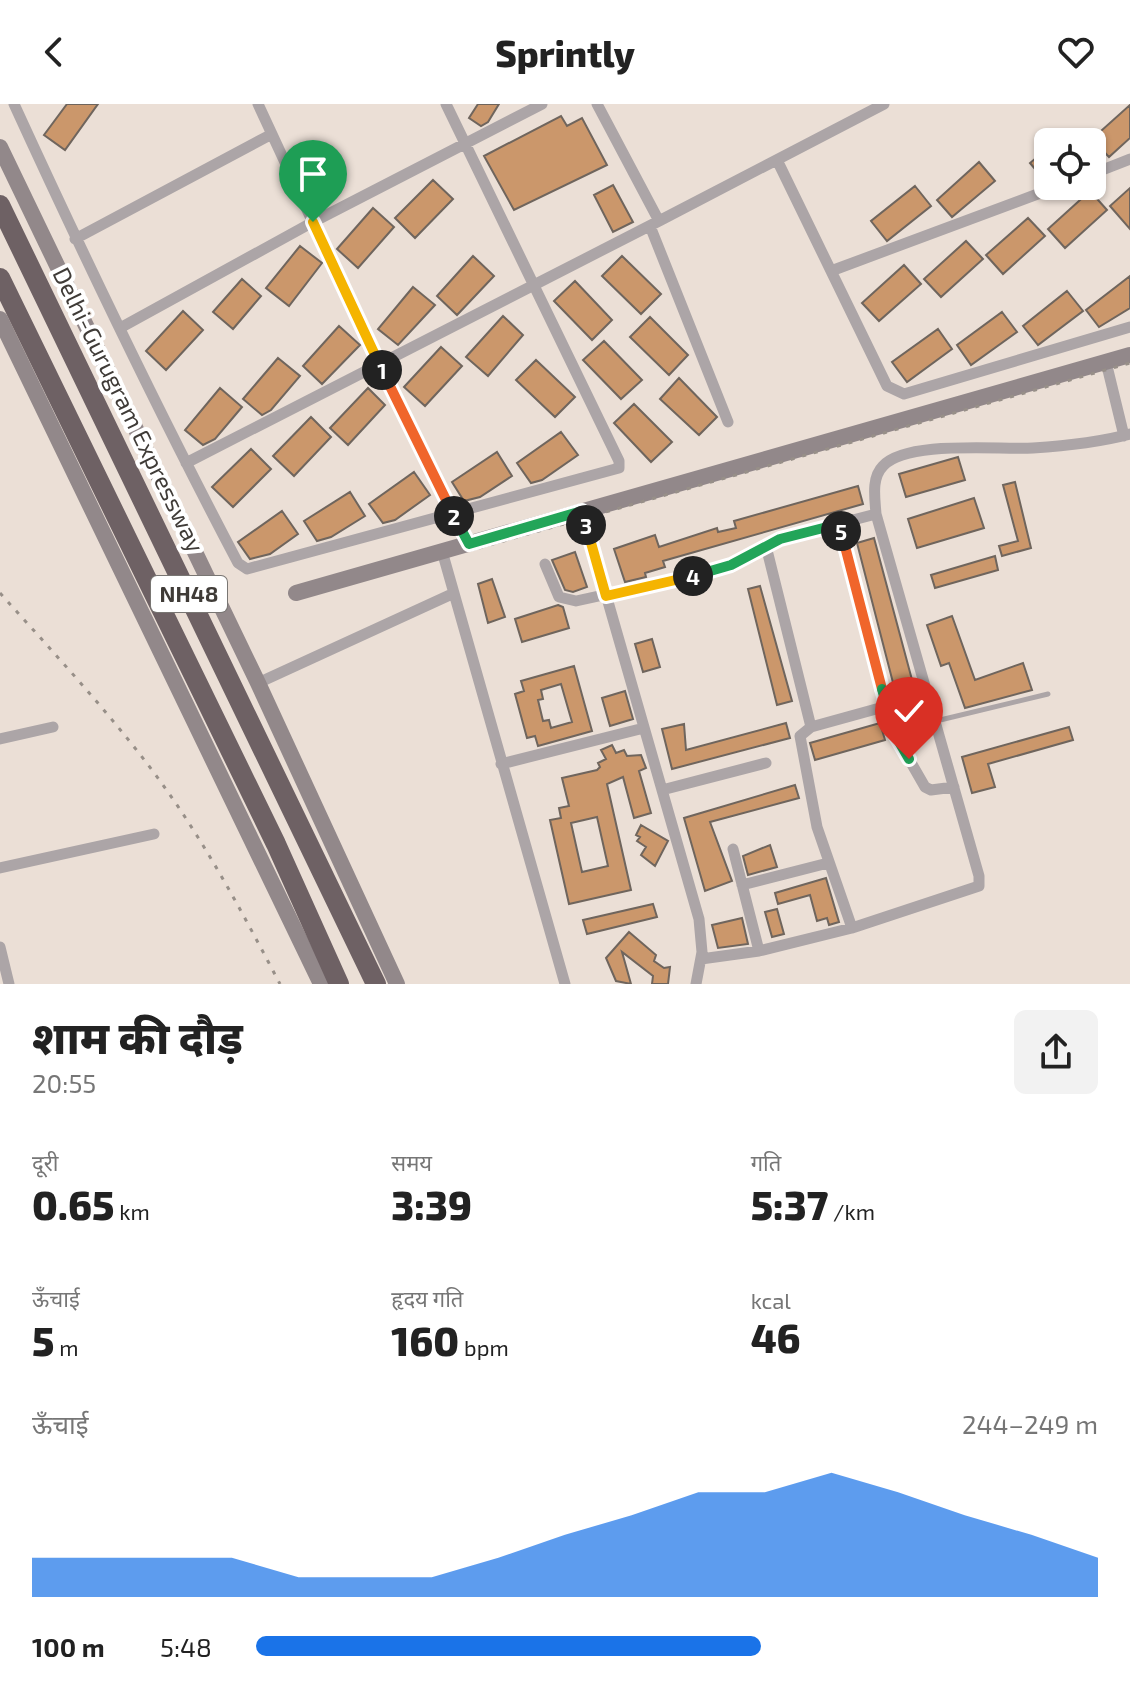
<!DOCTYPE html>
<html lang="hi">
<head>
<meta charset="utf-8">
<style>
  body { margin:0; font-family:"Exo 2","Noto Sans Devanagari",sans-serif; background:#f2f2f2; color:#222; height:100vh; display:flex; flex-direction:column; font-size:30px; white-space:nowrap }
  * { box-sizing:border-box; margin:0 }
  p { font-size:26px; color:#767676 }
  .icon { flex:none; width:44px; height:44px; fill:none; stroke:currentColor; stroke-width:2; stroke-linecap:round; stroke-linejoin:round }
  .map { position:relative; height:880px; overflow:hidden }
  .panel { display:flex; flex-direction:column; background:#fff; flex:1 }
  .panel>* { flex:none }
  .buttons { position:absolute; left:1034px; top:24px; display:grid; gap:16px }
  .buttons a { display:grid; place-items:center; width:72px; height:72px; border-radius:12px; background:#fff; box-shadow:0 2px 6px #0004; font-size:40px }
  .pin { position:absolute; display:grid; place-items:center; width:68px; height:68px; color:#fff; margin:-82px -34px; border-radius:50% 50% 50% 0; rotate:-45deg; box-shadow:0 0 8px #0007 }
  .pin .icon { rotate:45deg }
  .km { position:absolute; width:40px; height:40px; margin:-20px; border-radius:50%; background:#222; color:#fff; font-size:22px; line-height:40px; text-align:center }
  .round { display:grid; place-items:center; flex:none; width:84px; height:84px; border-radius:12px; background:#f2f2f2 }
  .headline { display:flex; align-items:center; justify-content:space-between; height:136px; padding:0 32px }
  h1 { font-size:44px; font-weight:800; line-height:60px }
  .figures { display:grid; grid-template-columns:repeat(3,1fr); gap:12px; height:136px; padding:8px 32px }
  .figures div { display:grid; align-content:center }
  .figures b { font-size:40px; font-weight:800 }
  .figures small { font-size:22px; font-weight:400 }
  .figures p { font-size:22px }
  .chart { height:224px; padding:16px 32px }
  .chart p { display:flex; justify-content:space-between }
  .chart svg { width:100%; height:144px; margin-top:8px; fill:#1a73e8; opacity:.7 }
  ul { padding:0 32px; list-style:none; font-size:26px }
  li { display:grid; grid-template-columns:128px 96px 1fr; align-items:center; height:60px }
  li i { height:20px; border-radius:10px; background:#1a73e8 }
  header { display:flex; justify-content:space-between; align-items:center; height:104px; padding:0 32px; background:#fff; font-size:36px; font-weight:800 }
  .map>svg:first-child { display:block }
  .building { fill:#cb976b; stroke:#6f655d; stroke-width:2; fill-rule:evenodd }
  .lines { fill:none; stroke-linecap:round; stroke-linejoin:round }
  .lane { stroke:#aca5a7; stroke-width:5 }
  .street { stroke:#aca5a7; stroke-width:11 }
  .secondary { stroke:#92888a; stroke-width:16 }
  .highway { stroke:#6e6164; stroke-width:20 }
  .rail { stroke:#978f88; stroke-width:3; stroke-dasharray:4 8; stroke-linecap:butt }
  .split-1-casing { stroke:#fff; stroke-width:16 }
  .split-2-casing { stroke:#fff; stroke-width:16 }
  .split-3-casing { stroke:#fff; stroke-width:16 }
  .split-4-casing { stroke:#fff; stroke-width:16 }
  .split-5-casing { stroke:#fff; stroke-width:16 }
  .split-6-casing { stroke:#fff; stroke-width:16 }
  .split-7-casing { stroke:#fff; stroke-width:16 }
  .split-1 { stroke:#f5b400; stroke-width:10 }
  .split-2 { stroke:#f0652b; stroke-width:10 }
  .split-3 { stroke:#22a559; stroke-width:10 }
  .split-4 { stroke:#f5b400; stroke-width:10 }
  .split-5 { stroke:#22a559; stroke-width:10 }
  .split-6 { stroke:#f0652b; stroke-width:10 }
  .split-7 { stroke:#22a559; stroke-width:10 }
  .labels { text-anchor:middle; stroke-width:8; stroke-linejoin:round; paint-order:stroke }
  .shield { fill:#fff; stroke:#797673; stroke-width:2 }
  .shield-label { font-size:22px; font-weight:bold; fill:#3f3b37 }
  .street-label { font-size:24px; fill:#3f3b37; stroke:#fff }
</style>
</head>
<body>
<header><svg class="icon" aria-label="back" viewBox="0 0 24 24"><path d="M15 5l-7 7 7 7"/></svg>Sprintly<svg class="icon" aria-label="heart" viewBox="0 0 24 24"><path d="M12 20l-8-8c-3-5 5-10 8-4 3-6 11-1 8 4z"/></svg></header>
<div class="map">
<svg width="1130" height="880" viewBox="0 0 1130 880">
  <rect width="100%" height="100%" fill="#ebdfd6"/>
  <path class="building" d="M 67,0 L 98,0 L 65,46 L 44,31 Z
    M 478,0 L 499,0 L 488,18 L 481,22 L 469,14 Z
    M 1130,1 L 1130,34 L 1109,53 L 1092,35 Z
    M 561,12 L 567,22 L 582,14 L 607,61 L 514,106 L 484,52 Z
    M 1048,44 L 1048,77 L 1046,78 L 1030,59 Z
    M 979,58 L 995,77 L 952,113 L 937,96 Z
    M 433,76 L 453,95 L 415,134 L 395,114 Z
    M 613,81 L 633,118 L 613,128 L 594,91 Z
    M 915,82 L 931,102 L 887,137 L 871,117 Z
    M 1130,84 L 1130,125 L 1110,102 Z
    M 1090,87 L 1107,106 L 1065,144 L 1048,125 Z
    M 373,104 L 394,123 L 358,164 L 337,145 Z
    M 1028,114 L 1045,132 L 1003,170 L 986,151 Z
    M 966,137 L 983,155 L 941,193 L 924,175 Z
    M 300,142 L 322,159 L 289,202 L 266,184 Z
    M 473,152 L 494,172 L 457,211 L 437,192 Z
    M 622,152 L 661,190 L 641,210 L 602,172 Z
    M 904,161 L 921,180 L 879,217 L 862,199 Z
    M 1130,172 L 1130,204 L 1099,223 L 1086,206 Z
    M 242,175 L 261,192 L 233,225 L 213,208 Z
    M 575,177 L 612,216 L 592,236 L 554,197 Z
    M 413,183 L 435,201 L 398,241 L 378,225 Z
    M 1067,187 L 1083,207 L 1038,241 L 1023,222 Z
    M 183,207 L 203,226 L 166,266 L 146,247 Z
    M 1002,208 L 1017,228 L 971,261 L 957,241 Z
    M 503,212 L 523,231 L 488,272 L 466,253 Z
    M 650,213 L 688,251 L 669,271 L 630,233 Z
    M 339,222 L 360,241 L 322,280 L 303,262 Z
    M 938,225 L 952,245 L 907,278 L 892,258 Z
    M 604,237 L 642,276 L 621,295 L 583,256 Z
    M 441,243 L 462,262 L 425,302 L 404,283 Z
    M 278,254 L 300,272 L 271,306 L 262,311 L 243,295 Z
    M 536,256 L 575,293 L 555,313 L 516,276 Z
    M 679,274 L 717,313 L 699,331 L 660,295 Z
    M 220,284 L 242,303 L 215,335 L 203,341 L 185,326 Z
    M 368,284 L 385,301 L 348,341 L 330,324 Z
    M 634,300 L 672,338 L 651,358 L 614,319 Z
    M 311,313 L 331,333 L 294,372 L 273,352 Z
    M 561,328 L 578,351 L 542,376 L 531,379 L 517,359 Z
    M 251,345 L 271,365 L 233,403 L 212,383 Z
    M 497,348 L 512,372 L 480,393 L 464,397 L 452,378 Z
    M 958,353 L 965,376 L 906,393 L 899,370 Z
    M 414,368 L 430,391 L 395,416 L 383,419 L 369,400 Z
    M 1015,378 L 1031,444 L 1002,452 L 999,442 L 1018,437 L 1003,381 Z
    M 858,382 L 863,400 L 663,457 L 665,463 L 645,469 L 646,473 L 625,478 L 614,445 L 655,431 L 659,443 L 717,424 L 718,428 L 736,424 L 734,417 Z
    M 350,388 L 365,412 L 331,433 L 317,437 L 304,417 Z
    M 974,394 L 984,424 L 917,444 L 908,415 Z
    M 282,407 L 298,430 L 270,450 L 250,455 L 238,438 Z
    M 874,434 L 926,628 L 907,633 L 857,439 Z
    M 575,448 L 587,483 L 573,488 L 565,486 L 552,456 Z
    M 995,452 L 998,466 L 935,484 L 931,471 Z
    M 492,475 L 505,513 L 488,519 L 478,480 Z
    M 760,482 L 792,597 L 777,601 L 748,485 Z
    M 558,501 L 563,503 L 569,524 L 522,538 L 515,515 Z
    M 952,512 L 975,576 L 1023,559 L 1032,586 L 965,604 L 949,559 L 941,562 L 927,521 Z
    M 652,535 L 660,563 L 643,568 L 635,540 Z
    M 574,562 L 592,627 L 538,642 L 535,632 L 527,634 L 515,590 L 524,587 L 521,577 ZM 561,580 L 572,618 L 551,624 L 549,616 L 543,617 L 538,596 L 543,595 L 541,586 Z
    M 625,587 L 633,615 L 610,622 L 602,594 Z
    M 786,619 L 790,634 L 672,665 L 662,625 L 684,620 L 686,646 Z
    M 880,619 L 885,636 L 815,656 L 810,639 Z
    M 1069,623 L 1073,636 L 988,660 L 995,683 L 972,689 L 962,653 Z
    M 612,641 L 616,649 L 624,646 L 627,652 L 641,651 L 646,664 L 639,667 L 651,709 L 634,714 L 623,673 L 607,680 L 631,786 L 569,800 L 550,716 L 561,714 L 559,704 L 569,702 L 562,674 L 597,666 L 600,663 L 598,659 L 606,655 L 601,646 ZM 597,713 L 608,762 L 582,768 L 571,719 Z
    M 795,681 L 799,694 L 710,718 L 732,777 L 705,787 L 684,714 Z
    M 641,721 L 668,737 L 655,762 L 641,751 L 646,743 L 637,737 L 640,733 L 636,731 Z
    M 770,741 L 777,763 L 748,771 L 743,752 Z
    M 826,774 L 839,818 L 829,821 L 827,814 L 817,817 L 810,791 L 778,800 L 775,789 Z
    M 653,800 L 657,813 L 587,830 L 583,816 Z
    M 777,805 L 784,830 L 772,833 L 765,808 Z
    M 742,814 L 748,840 L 718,844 L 712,821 Z
    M 629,828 L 656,851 L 654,857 L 664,864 L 670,863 L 668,880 L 652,880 L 653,872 L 622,848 L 631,880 L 616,877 L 606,854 Z"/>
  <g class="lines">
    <path class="lane" d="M 936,617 L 1048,590"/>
    <path class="street" d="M 14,0 C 85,155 159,309 238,459 L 247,465 L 619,364 L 619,357 L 446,0
      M 258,0 L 379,261 L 469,440
      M 597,0 L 659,117 L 884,0
      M 777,56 L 887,282 L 904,290 L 1130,223
      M 1092,70 L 1130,55
      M 650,122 L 728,318
      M 75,135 L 272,30
      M 831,167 L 1059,82
      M 120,224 L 313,118 L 542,0
      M 1106,258 L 1124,332
      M 186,359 L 659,117
      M 582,407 L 699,815 L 702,848 L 696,880
      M 839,420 L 894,629 L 925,683 L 931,686 L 954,683
      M 766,442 L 811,623
      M 442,447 L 565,880
      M 545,460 L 559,493 L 576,497 L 718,466 L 780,435 L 876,410
      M 258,579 L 452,490
      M 0,635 L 53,623
      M 501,660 L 644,624
      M 662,686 L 766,659
      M 733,745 L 759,847
      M 0,764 L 154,730
      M 742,781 L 828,759
      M 852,824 L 817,723 L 800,632 L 811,623 L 887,602
      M 0,843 L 9,880
      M 701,855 L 759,847 L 852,824 L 979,782 L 979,772 L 876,410 C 875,395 871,374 883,362 C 907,336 998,346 1033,344 C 1064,342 1100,338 1130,330"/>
    <path class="secondary" d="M 0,43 L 258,579 L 397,880
      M 0,215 L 321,880
      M 296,489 L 1130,251"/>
    <path class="highway" d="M 0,101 L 376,880
      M 0,174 L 276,740 L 339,880"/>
    <path class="rail" d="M 479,444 L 1130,259
      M 0,489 C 53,548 107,606 155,670 C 204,736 242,808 280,880"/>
  </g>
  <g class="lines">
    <defs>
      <path id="split-1" d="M 313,118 L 382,266"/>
      <path id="split-2" d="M 382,266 L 454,412"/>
      <path id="split-3" d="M 454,412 L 469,440 L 582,407 L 586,421"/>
      <path id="split-4" d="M 586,421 L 606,492 L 693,472"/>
      <path id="split-5" d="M 693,472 L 731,461 L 780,435 L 839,420 L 841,427"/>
      <path id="split-6" d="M 841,427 L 882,585"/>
      <path id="split-7" d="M 882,585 L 894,629 L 909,655"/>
    </defs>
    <use href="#split-1" class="split-1-casing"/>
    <use href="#split-2" class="split-2-casing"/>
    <use href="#split-3" class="split-3-casing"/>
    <use href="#split-4" class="split-4-casing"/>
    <use href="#split-5" class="split-5-casing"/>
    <use href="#split-6" class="split-6-casing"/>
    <use href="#split-7" class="split-7-casing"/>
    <use href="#split-1" class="split-1"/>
    <use href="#split-2" class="split-2"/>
    <use href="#split-3" class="split-3"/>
    <use href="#split-4" class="split-4"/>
    <use href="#split-5" class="split-5"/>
    <use href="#split-6" class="split-6"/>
    <use href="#split-7" class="split-7"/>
  </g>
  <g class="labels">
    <rect class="shield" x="151" y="472" width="76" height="36" rx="6"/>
    <g class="shield-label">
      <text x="189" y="498">NH48</text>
    </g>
    <g class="street-label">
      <text transform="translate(128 306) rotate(64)" y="8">Delhi-Gurugram Expressway</text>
    </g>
  </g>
</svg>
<div class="buttons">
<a><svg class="icon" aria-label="locate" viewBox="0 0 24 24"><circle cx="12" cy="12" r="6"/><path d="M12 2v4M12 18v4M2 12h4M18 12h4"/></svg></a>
</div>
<div class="pin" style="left:313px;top:118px;background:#1e9e55"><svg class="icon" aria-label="arrive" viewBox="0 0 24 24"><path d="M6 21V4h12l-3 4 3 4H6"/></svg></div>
<div class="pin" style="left:909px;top:655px;background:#d93025"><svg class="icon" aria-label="check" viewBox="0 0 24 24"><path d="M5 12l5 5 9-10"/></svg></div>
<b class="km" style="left:382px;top:266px">1</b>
<b class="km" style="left:454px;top:412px">2</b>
<b class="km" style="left:586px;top:421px">3</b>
<b class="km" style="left:693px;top:472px">4</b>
<b class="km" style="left:841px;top:427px">5</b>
</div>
<section class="panel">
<div class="headline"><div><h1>शाम की दौड़</h1><p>20:55</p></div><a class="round"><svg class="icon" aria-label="share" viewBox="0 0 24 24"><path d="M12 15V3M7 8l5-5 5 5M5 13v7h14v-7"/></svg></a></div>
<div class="figures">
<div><p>दूरी</p><b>0.65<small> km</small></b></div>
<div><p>समय</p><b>3:39</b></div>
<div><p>गति</p><b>5:37<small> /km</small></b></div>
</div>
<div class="figures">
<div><p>ऊँचाई</p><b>5<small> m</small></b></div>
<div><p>हृदय गति</p><b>160<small> bpm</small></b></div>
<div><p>kcal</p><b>46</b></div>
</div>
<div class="chart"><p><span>ऊँचाई</span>244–249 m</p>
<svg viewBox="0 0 160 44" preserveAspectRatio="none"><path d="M0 44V32L10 32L20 32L30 32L40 38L50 38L60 38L70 32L80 25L90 19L100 12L110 12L120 6L130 12L140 19L150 25L160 32V44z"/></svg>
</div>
<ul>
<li><b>100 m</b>5:48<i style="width:60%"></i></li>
</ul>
</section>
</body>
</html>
